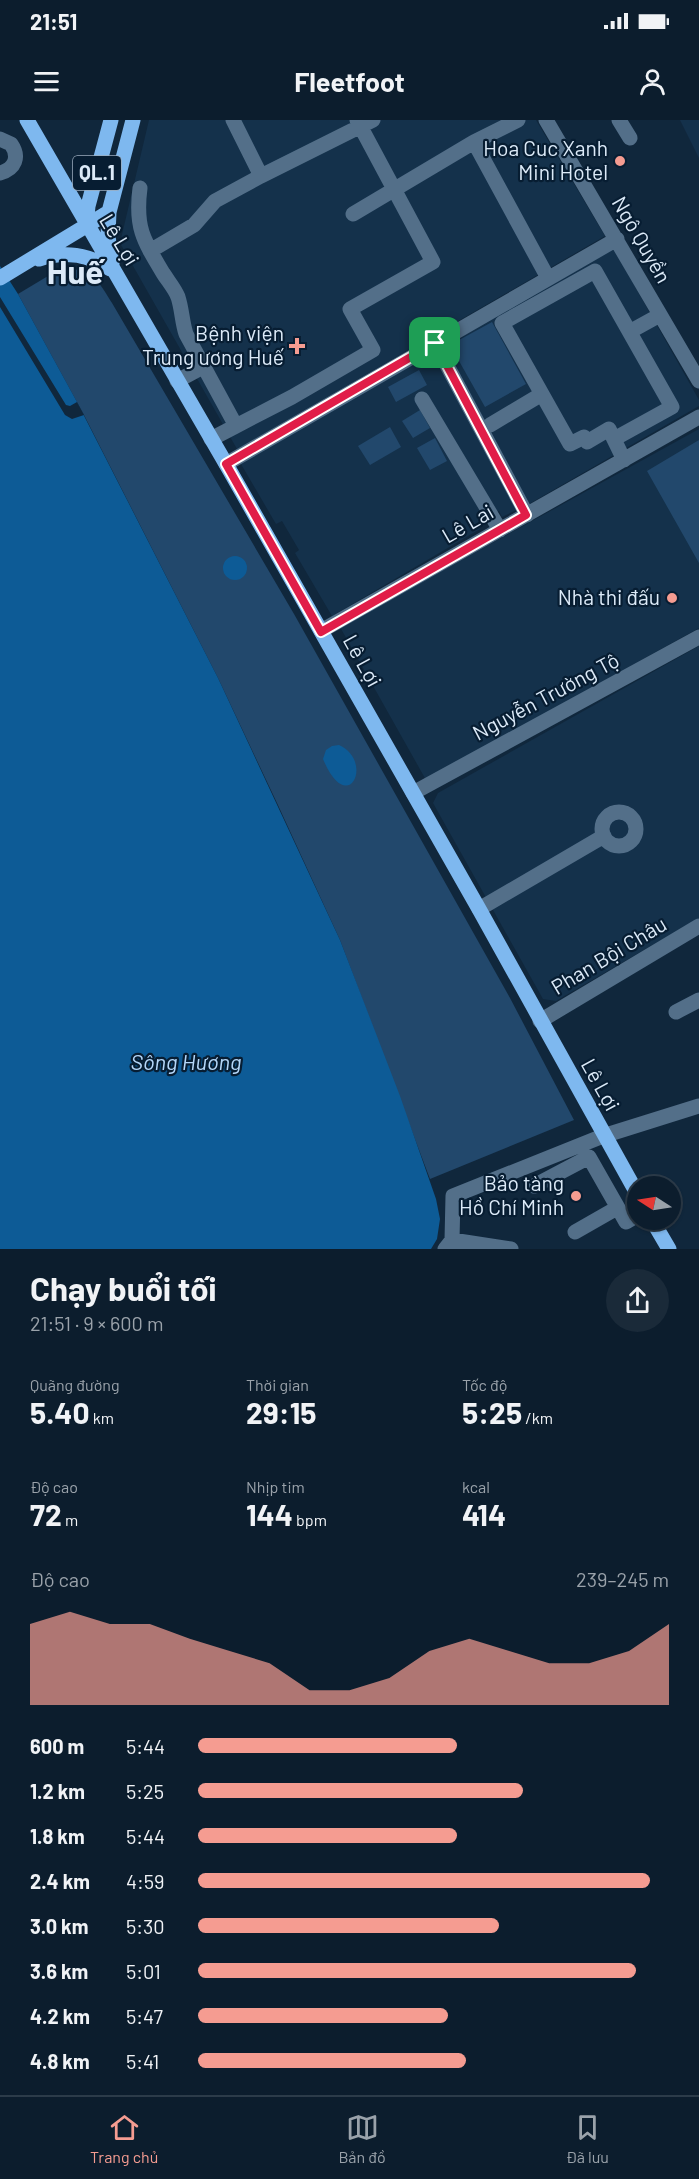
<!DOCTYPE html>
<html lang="vi">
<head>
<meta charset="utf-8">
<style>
  body { margin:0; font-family:Barlow,sans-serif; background:#1a2a39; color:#f1f3f6; height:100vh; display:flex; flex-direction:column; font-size:22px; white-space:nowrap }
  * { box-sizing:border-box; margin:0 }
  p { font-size:20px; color:#9aa2aa }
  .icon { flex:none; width:33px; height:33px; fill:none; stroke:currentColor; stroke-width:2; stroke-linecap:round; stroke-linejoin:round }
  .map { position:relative; height:1129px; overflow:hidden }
  .details { display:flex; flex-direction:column; background:#0c1d2d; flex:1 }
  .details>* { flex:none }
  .needle { width:39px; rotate:282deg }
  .buttons { position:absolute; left:627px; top:1056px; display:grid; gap:12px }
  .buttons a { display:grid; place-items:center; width:54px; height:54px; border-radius:50%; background:#0c1d2d; box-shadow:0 2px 4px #0004,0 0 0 2px #2c3b49; font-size:30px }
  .pin { position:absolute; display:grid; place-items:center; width:51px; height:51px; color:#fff; margin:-26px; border-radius:12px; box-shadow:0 3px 9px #0006 }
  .round { display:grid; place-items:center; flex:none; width:63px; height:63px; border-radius:32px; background:#1a2a39 }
  .overview { display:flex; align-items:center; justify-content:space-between; height:102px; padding:0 30px }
  h1 { font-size:33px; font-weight:700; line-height:45px }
  .metrics { display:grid; grid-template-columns:repeat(3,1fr); gap:9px; height:102px; padding:6px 30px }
  .metrics div { display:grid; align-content:center }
  .metrics b { font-size:30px; font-weight:700 }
  .metrics small { font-size:16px; font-weight:400 }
  .metrics p { font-size:16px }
  .chart { height:168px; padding:12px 30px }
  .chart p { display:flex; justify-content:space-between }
  .chart svg { width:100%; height:108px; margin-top:6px; fill:#f59c91; opacity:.7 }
  ul { padding:0 30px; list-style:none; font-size:20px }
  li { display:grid; grid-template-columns:96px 72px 1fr; align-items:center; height:45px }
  li i { height:15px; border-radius:8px; background:#f59c91 }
  .status { display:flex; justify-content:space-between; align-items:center; height:42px; padding:0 30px; background:#0c1d2d; direction:ltr }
  .status svg { height:16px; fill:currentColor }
  header { display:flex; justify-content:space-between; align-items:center; height:78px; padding:0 30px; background:#0c1d2d; font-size:27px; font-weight:700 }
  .tabs { display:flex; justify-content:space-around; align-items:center; height:84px; border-top:2px solid #2c3b49; background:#0c1d2d; font-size:16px; color:#9aa2aa }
  .tabs a { display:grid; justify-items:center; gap:3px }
  .tabs .on { color:#f59c91 }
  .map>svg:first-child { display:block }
  .built { fill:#14314b }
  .green { fill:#22486c }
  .water { fill:#0d5b96 }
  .pier { fill:#10273c }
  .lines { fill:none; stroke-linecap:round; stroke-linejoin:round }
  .minor { stroke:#536f89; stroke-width:15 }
  .major { stroke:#7eb8ef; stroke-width:15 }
  .route-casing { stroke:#fff; stroke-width:12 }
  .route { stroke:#e11d48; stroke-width:8 }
  .poi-dot { fill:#f59c91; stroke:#071d32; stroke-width:2 }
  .labels { text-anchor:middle; stroke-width:4.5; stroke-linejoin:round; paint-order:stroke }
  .shield { fill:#071d32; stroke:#9cacbd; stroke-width:1.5 }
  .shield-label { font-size:20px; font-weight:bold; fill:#dceaf8 }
  .poi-label { font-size:21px; fill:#dceaf8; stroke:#071d32; text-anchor:end }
  .street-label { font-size:21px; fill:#dceaf8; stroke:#071d32 }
  .water-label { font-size:22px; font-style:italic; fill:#b5d7f9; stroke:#071d32 }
  .town-label { font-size:33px; font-weight:bold; fill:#dceaf8; stroke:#071d32 }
</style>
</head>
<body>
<div class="status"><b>21:51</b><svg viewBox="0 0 49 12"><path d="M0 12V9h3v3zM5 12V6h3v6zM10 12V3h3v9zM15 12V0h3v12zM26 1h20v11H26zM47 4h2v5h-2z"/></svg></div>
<header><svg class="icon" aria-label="menu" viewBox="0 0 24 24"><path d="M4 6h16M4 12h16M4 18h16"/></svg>Fleetfoot<svg class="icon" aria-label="person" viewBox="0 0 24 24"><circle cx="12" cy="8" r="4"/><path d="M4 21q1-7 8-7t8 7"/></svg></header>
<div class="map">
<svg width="699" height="1129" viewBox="0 0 699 1129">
  <rect width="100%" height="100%" fill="#10273c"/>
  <path class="built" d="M 149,0 L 536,0 L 605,116 L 237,329 L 120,123 Z
    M 680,0 L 699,0 L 699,38 Z
    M 614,129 L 699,280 L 699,286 L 529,384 L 502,397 L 499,391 L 479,402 L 480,409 L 332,496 L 295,433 L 299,430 L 282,401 L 276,404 L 238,339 Z
    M 699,309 L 699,508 L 426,660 L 340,507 Z
    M 699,526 L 699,798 L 556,881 L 543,879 L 433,683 L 438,673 Z"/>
  <path class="green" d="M 70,149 C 93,150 101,165 112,183 L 294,494 L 510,878 L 574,1000 L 430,1059 L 340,820 L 277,683 L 218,558 L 84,295 L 18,174 L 48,156 Z
    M 492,202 L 526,264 L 485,287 L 450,225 Z
    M 419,250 L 427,265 L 396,282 L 388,267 Z
    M 420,290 L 430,308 L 413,318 L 402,301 Z
    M 390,307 L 401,327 L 370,345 L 358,326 Z
    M 435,318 L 447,341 L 430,350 L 417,328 Z
    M 699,320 L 699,443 L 647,351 Z"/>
  <path class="water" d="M 0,146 L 18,174 L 77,282 L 218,558 L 340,820 L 400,976 L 436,1079 L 440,1099 L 437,1119 L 431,1129 L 0,1129 Z
    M223 448a12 12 0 1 1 24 0a12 12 0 1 1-24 0Z
    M 339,625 C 375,641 348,699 323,639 L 326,630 L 332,626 Z"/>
  <path class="pier" d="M 0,177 L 66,285 L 70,286 L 77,282 L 84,295 L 72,299 L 65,295 L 0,187 Z"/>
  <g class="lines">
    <path class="minor" d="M 233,0 L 261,56
      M 546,0 L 699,261
      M 619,0 L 630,18
      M 0,19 L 11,24 C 20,37 15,49 0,53
      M 474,22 L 548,158
      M 140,68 C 135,107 143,120 163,153 C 168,161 175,169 178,177 C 182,189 182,202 186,214 L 236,306 L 292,277 L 373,230 L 350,189 L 433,142 L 357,0
      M 353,94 L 474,22 L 518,0
      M 150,131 L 194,105 L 215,81 L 261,56 L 373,0
      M 631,211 L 660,195
      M 435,223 L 527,395
      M 177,261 L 203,247
      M 422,279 L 500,410
      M 490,305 L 542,274
      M 211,319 L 236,306
      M 614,319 L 672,287 L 595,151 L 502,203 L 570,324 L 584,317 L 587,322 L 609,309 L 624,340
      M 226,344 L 617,119
      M 321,511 L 699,297
      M 413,673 L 699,517
      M602 709a17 17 0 1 1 34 0a17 17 0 1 1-34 0Z
      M 479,789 L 604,716
      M 676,892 L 699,880
      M 540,901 L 699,806
      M 534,1066 L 589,1037 L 626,1102 L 638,1095
      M 575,1112 L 617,1088
      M 452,1120 L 511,1129
      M 445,1129 L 452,1120 L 453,1076 L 603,1016 L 699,986"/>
    <path class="major" d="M 27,0 L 226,344 L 479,789 L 638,1075
      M 86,106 L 88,86 L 111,0
      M 39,139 C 64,131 89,134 110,149
      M 112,144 L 108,116 L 109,92 L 133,0
      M 0,158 L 109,92
      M 652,1100 L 669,1129"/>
  </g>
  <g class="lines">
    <defs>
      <path id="route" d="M 435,223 L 526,395 L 321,512 L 226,344 Z"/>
    </defs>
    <use href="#route" class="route-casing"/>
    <use href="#route" class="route"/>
  </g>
  <g class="poi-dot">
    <circle cx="620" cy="41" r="6"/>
    <path d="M294 217h6v6h6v6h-6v6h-6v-6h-6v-6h6z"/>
    <circle cx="672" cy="478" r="6"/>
    <circle cx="576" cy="1076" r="6"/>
  </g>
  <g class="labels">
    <rect class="shield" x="73" y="36" width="48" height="34" rx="4.5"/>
    <g class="shield-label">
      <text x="97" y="60">QL.1</text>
    </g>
    <g class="poi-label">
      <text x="608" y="36">Hoa Cuc Xanh<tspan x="608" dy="24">Mini Hotel</tspan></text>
      <text x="284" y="221">Bệnh viện<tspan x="284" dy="24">Trung ương Huế</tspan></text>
      <text x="660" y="485">Nhà thi đấu</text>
      <text x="564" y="1071">Bảo tàng<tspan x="564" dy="24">Hồ Chí Minh</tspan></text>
    </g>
    <g class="street-label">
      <text transform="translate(119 120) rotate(59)" y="7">Lê Lợi</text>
      <text transform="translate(641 120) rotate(60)" y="7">Ngô Quyền</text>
      <text transform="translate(468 404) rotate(-30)" y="7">Lê Lai</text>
      <text transform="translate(362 541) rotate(61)" y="7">Lê Lợi</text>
      <text transform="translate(546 577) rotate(-28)" y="7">Nguyễn Trường Tộ</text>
      <text transform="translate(609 836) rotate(-31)" y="7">Phan Bội Châu</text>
      <text transform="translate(600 965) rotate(61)" y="7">Lê Lợi</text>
    </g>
    <g class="water-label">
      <text x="186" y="950">Sông Hương</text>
    </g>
    <g class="town-label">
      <text x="75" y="164">Huế</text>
    </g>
  </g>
</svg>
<div class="buttons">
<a><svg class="needle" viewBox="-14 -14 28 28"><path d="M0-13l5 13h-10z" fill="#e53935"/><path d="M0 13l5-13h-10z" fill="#9aa2aa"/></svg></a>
</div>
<div class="pin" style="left:435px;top:223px;background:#1e9e55"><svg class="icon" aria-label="arrive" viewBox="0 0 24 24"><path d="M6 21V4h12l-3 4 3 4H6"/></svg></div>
</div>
<section class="details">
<div class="overview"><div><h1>Chạy buổi tối</h1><p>21:51 · 9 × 600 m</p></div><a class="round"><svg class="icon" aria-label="share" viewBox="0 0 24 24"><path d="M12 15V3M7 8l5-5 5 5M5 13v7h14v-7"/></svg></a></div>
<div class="metrics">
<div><p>Quãng đường</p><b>5.40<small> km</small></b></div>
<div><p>Thời gian</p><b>29:15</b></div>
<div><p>Tốc độ</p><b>5:25<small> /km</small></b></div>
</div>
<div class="metrics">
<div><p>Độ cao</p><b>72<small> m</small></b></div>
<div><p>Nhịp tim</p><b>144<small> bpm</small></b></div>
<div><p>kcal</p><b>414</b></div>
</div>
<div class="chart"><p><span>Độ cao</span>239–245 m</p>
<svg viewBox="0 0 160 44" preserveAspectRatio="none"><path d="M0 44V11L10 6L20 11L30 11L40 17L50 22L60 27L70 38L80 38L90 33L100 22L110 17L120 22L130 27L140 27L150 22L160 11V44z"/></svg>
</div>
<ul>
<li><b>600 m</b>5:44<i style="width:55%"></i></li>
<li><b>1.2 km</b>5:25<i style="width:69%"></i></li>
<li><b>1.8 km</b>5:44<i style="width:55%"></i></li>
<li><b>2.4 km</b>4:59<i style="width:96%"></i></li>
<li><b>3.0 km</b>5:30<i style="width:64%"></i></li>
<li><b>3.6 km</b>5:01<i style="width:93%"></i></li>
<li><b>4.2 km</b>5:47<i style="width:53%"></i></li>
<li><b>4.8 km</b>5:41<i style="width:57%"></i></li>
</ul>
</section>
<nav class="tabs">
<a class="on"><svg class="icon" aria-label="home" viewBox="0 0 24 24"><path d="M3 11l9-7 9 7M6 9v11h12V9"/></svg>Trang chủ</a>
<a><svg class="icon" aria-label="map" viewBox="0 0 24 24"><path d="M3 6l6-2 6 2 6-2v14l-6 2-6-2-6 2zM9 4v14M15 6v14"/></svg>Bản đồ</a>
<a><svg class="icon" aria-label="saved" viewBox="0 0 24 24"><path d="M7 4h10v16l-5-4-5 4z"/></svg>Đã lưu</a>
</nav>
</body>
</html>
